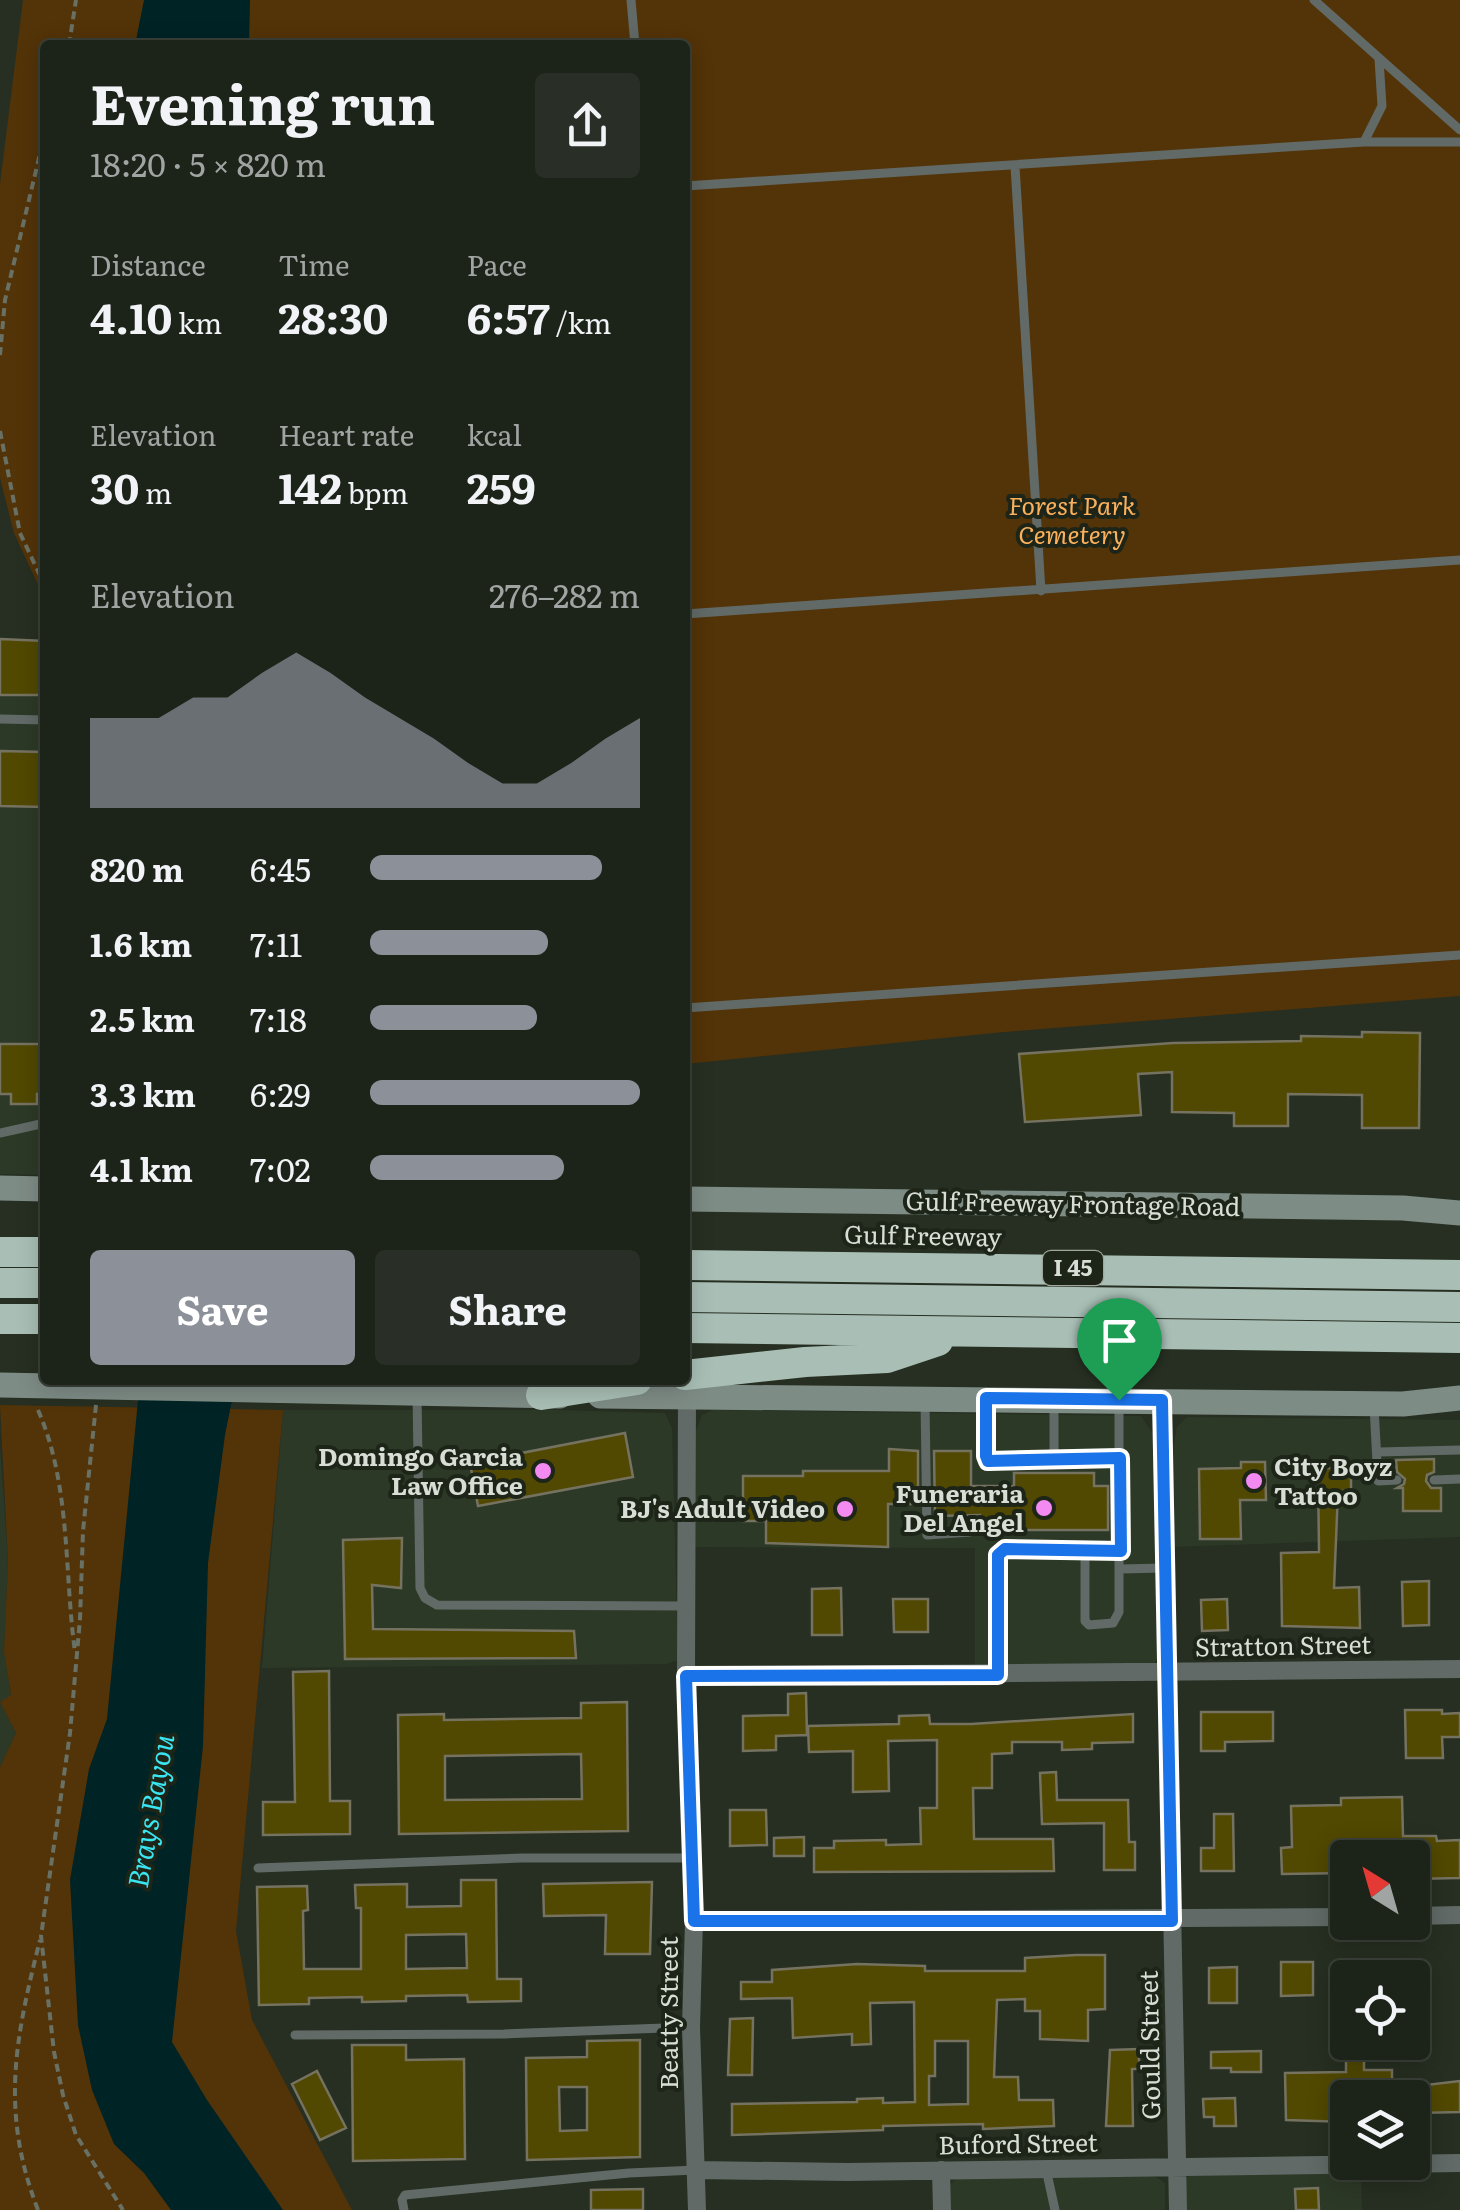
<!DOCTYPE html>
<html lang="en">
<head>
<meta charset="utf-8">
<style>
  body { margin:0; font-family:Literata,serif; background:#292f26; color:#f1f3f6; height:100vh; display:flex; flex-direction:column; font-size:38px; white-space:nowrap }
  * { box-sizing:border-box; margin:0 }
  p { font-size:32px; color:#a0a4a2 }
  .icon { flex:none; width:55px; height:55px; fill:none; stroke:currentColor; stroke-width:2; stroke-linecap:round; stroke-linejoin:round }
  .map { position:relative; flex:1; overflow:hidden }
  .details { position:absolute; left:40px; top:40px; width:650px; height:1345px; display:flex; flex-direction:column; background:#1c2319; border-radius:10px; box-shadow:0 5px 25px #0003,0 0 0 2px #3a4038 }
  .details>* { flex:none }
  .needle { width:65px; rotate:323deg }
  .buttons { position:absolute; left:1330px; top:1840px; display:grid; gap:20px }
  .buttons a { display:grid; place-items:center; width:100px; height:100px; border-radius:10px; background:#1c2319; box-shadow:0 5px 25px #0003,0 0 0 2px #3a4038; font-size:50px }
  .pin { position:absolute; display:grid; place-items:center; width:85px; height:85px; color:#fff; margin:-102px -42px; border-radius:50% 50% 50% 0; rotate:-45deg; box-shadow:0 0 10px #0007 }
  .pin .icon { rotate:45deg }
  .round { display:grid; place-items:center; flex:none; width:105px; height:105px; border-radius:10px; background:#292f26 }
  .headline { display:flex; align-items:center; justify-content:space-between; height:170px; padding:0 50px }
  h1 { font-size:55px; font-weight:700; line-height:75px }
  .stats { display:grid; grid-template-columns:repeat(3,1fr); gap:15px; height:170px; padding:10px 50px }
  .stats div { display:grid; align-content:center }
  .stats b { font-size:42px; font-weight:700 }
  .stats small { font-size:28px; font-weight:400 }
  .stats p { font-size:28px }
  .chart { height:280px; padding:20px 50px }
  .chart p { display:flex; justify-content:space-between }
  .chart svg { width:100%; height:180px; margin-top:10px; fill:#8c9099; opacity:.7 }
  .primary-button { display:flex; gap:20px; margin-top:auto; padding:20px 50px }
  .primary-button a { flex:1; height:115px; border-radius:10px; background:#8c9099; color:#fff; font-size:40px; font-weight:700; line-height:115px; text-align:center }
  .primary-button a+a { background:#292f26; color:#f1f3f6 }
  ul { padding:0 50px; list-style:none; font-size:32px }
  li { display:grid; grid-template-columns:160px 120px 1fr; align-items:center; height:75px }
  li i { height:25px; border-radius:12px; background:#8c9099 }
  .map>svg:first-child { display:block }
  .built { fill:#2d3927 }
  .green { fill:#533308 }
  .water { fill:#002325 }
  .building { fill:#514801; stroke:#757260; stroke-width:2.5; fill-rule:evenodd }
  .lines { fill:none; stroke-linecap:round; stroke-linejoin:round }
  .path { stroke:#697165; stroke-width:4; stroke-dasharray:8 5; stroke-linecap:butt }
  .lane { stroke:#616a66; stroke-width:9 }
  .street { stroke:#616a66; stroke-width:18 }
  .secondary { stroke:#7e8c86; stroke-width:25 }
  .highway { stroke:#a9bfb6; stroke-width:30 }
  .route-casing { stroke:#fff; stroke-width:20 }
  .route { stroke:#1a73e8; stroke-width:12 }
  .poi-dot { fill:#f38af2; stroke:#1d2518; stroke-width:4 }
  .labels { text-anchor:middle; stroke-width:8; stroke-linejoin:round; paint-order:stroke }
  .shield { fill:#1d2518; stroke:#a0a69c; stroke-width:2.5 }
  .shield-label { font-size:22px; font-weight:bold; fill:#d8ded5 }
  .park-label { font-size:25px; font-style:italic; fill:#fbb05b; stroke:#1d2518 }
  .street-label { font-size:25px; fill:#d8ded5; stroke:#1d2518 }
  .poi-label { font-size:25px; font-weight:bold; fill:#d8ded5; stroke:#1d2518; text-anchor:end }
  .water-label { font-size:28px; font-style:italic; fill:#39e5f1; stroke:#1d2518 }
</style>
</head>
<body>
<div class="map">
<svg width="1460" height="2210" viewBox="0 0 1460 2210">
  <rect width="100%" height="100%" fill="#262f21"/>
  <path class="built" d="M 0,639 L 45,641 L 45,1175 L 0,1174 Z
    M 283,1410 L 557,1410 L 665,1413 L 672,1428 L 678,1660 L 666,1664 L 262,1668 Z
    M 713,1410 L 1141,1416 L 1155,1437 L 1160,1655 L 1154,1664 L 975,1666 L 975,1548 L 695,1547 L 696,1431 L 702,1415 Z
    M 1187,1417 L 1460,1420 L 1460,1537 L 1170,1547 L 1171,1458 L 1177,1427 Z
    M 0,1445 L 8,1561 L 4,1652 L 11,1696 L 0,1702 L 16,1733 L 0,1767 Z
    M 1361,2172 L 1362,2210 L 1182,2210 L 1185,2179 L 1190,2175 Z
    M 1153,2175 L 1165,2183 L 1165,2210 L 945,2210 L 948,2186 L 958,2178 Z"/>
  <path class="green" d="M 23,0 L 1460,0 L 1460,996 L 1004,1032 L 685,1064 L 685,45 L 45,45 L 45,600 L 14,533 L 0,478 L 0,184 Z
    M 0,1405 L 283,1410 L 236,1931 L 252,2020 L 352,2210 L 0,2210 L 0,1767 L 16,1733 L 0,1702 L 11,1695 L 4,1652 L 8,1561 Z"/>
  <path class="water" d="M 144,0 L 250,0 L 249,45 L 135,45 Z
    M 140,1380 L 236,1380 L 225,1435 L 208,1563 L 203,1746 L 172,2042 L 207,2100 L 283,2210 L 171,2210 L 144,2173 L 114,2144 L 92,2090 L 78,2025 L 70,1880 L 89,1769 L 107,1719 Z"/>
  <path class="building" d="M 0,639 L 45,641 L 45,695 L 0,695 Z
    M 0,751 L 45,752 L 45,807 L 0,806 Z
    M 1362,1032 L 1420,1033 L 1419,1128 L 1362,1128 L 1362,1095 L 1288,1094 L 1288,1126 L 1234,1126 L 1234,1113 L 1172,1112 L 1172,1072 L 1138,1074 L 1141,1115 L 1025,1122 L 1019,1054 L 1173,1043 L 1301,1041 L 1301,1036 L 1362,1037 Z
    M 0,1044 L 45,1044 L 45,1094 L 37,1094 L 37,1104 L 11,1104 L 11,1094 L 0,1094 Z
    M 625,1433 L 633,1477 L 478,1506 L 470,1463 Z
    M 889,1449 L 918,1451 L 918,1504 L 888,1504 L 888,1547 L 766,1543 L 766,1521 L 743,1521 L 743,1476 L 803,1476 L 803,1471 L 889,1471 Z
    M 934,1451 L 971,1451 L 971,1486 L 1014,1486 L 1014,1473 L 1094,1473 L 1094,1486 L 1108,1486 L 1108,1530 L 980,1530 L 980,1515 L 935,1516 Z
    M 1434,1459 L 1434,1472 L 1427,1475 L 1426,1481 L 1431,1488 L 1441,1488 L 1441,1511 L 1403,1511 L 1403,1488 L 1397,1488 L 1404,1484 L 1405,1479 L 1397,1472 L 1396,1460 Z
    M 1241,1462 L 1265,1462 L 1266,1500 L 1240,1500 L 1241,1539 L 1200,1539 L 1199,1469 L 1241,1468 Z
    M 1318,1468 L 1351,1468 L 1351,1491 L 1338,1491 L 1334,1588 L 1359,1587 L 1360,1628 L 1282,1626 L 1281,1553 L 1319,1552 Z
    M 402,1538 L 401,1588 L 372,1585 L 373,1629 L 574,1631 L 576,1658 L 345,1659 L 343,1540 Z
    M 1429,1581 L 1429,1625 L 1403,1626 L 1402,1582 Z
    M 841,1588 L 842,1635 L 812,1635 L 812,1589 Z
    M 893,1599 L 928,1599 L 928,1632 L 894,1632 Z
    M 1227,1599 L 1228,1630 L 1202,1631 L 1201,1600 Z
    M 329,1671 L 330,1801 L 350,1801 L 350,1834 L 263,1835 L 263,1802 L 295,1802 L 293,1672 Z
    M 806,1693 L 807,1735 L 776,1736 L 776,1750 L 743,1751 L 743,1716 L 788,1715 L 788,1694 Z
    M 627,1702 L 628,1831 L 399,1834 L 398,1715 L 444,1714 L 444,1720 L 581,1718 L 581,1703 ZM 581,1754 L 582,1799 L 445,1800 L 445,1756 Z
    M 1405,1710 L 1442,1710 L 1442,1714 L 1460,1713 L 1460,1737 L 1442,1737 L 1443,1758 L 1406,1758 Z
    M 1201,1712 L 1273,1712 L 1273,1741 L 1225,1742 L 1225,1751 L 1201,1751 Z
    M 1133,1714 L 1133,1742 L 1092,1743 L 1092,1749 L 1062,1750 L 1062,1742 L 1012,1742 L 1012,1753 L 992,1754 L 992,1788 L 973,1788 L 974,1839 L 1053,1839 L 1054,1871 L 814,1872 L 814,1848 L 834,1848 L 834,1841 L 886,1840 L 886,1845 L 921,1844 L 920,1808 L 937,1808 L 937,1740 L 888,1741 L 889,1791 L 853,1792 L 853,1751 L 809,1752 L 808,1726 L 899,1724 L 899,1716 L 929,1715 L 930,1724 L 971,1724 Z
    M 1056,1772 L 1057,1800 L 1128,1800 L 1129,1842 L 1135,1842 L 1135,1870 L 1104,1870 L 1104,1823 L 1042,1824 L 1040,1773 Z
    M 1402,1797 L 1403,1836 L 1436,1836 L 1437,1841 L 1460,1840 L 1460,1878 L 1412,1879 L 1412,1858 L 1348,1858 L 1348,1873 L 1282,1874 L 1281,1848 L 1292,1847 L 1291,1806 L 1341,1805 L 1341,1798 Z
    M 730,1810 L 766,1810 L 767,1845 L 730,1846 Z
    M 1214,1814 L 1233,1814 L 1234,1871 L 1201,1871 L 1201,1848 L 1214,1848 Z
    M 804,1837 L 804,1856 L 774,1856 L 774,1838 Z
    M 461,1880 L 496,1880 L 497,1979 L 521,1979 L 521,2001 L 468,2002 L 467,1995 L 406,1996 L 406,2001 L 362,2002 L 362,1997 L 309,1998 L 309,2004 L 259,2005 L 257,1887 L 307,1886 L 308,1910 L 303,1911 L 304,1969 L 361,1969 L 361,1908 L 356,1908 L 355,1885 L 407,1884 L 407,1907 L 461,1906 ZM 466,1934 L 467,1968 L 406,1969 L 406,1935 Z
    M 652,1882 L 650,1954 L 605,1954 L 606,1915 L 544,1916 L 543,1884 Z
    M 1076,1955 L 1105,1955 L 1105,2009 L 1088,2010 L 1088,2041 L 1040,2039 L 1040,2011 L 1025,2011 L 1025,1999 L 997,2000 L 994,2077 L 1018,2077 L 1019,2100 L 1053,2100 L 1054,2126 L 983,2129 L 983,2124 L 930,2125 L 883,2126 L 883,2130 L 732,2135 L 732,2104 L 857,2102 L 857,2099 L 883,2098 L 883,2103 L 915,2102 L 914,2002 L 870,2003 L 871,2044 L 852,2045 L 852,2034 L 793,2038 L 792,1998 L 741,1999 L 741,1982 L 772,1982 L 772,1970 L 857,1964 L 925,1966 L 925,1971 L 1025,1971 L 1025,1958 ZM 935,2041 L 968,2041 L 968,2104 L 929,2105 L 929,2076 L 935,2076 Z
    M 1281,1962 L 1313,1962 L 1313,1995 L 1281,1996 Z
    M 1401,1962 L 1401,1978 L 1366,1978 L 1366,1963 Z
    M 1237,1967 L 1237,2003 L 1209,2003 L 1209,1968 Z
    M 753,2018 L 752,2075 L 728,2075 L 730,2019 Z
    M 640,2040 L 640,2157 L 527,2160 L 526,2058 L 587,2057 L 587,2041 ZM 559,2087 L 587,2087 L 587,2130 L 560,2131 Z
    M 352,2045 L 406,2045 L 406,2060 L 464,2059 L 465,2159 L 353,2161 Z
    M 1139,2049 L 1139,2069 L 1132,2069 L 1133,2126 L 1106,2126 L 1110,2050 Z
    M 1364,2049 L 1364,2070 L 1392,2070 L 1392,2098 L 1348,2098 L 1348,2122 L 1286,2120 L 1285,2073 L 1346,2072 L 1346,2050 Z
    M 1261,2051 L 1261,2072 L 1231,2072 L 1231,2068 L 1211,2068 L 1211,2052 Z
    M 317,2071 L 346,2128 L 320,2140 L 292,2084 Z
    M 1460,2081 L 1460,2112 L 1418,2113 L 1417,2086 Z
    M 1235,2098 L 1236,2126 L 1214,2126 L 1214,2117 L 1204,2117 L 1203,2099 Z
    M 1318,2188 L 1319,2210 L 1296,2210 L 1295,2189 Z
    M 643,2189 L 643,2210 L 591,2210 L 591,2190 Z"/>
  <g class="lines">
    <path class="path" d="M 69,45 L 76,0
      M 0,355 L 5,300 L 45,133
      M 0,431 L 20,533 L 45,586
      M 96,1405 L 83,1531 L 80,1619 L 70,1733 L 41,1936 L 54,2052 L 63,2095 L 76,2135 L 123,2210
      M 38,1410 C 71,1485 64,1572 75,1652
      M 38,2210 C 0,2112 15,2039 40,1940"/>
    <path class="lane" d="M 631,0 L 635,45
      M 1314,0 L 1460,130
      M 1364,142 L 1382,106 L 1379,59
      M 1015,166 L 1041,591
      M 685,186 L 1364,142 L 1460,142
      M 685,614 L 1460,560
      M 0,719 L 45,720
      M 685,1008 L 1460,955
      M 0,1133 L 45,1123
      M 417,1394 L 420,1588 L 425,1598 L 437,1605 L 686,1606
      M 925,1401 L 927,1535 L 970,1532
      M 986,1401 L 988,1461 L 1120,1457
      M 1054,1402 L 1054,1460
      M 1374,1406 L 1378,1481 L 1397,1480
      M 1378,1452 L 1460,1450
      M 1434,1480 L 1460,1479
      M 1085,1550 L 1085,1621 L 1089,1625 L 1113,1623 L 1119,1612 L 1119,1402
      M 1120,1569 L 1164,1568
      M 998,1672 L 998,1555 L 1005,1549 L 1121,1551
      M 258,1868 L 522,1858 L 692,1858
      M 295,2035 L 504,2034 L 691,2027
      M 1046,2169 L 1055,2210
      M 404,2210 L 402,2200 L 405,2195 L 629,2173 L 696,2170"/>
    <path class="street" d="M 687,1396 L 686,1676 L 694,1921 L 691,2027 L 697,2210
      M 1162,1400 L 1178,2210
      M 686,1676 L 1460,1669
      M 1412,1916 L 1460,1915
      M 694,1921 L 1348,1917
      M 696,2170 L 848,2172 L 1460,2163
      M 941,2170 L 942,2210"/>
    <path class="secondary" d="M 0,1188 L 45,1189
      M 685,1199 L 1403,1208 L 1460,1213
      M 0,1385 L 560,1396
      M 600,1396 L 1403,1404 L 1460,1398"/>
    <path class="highway" d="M 0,1252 L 45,1252
      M 685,1265 L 1460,1275
      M 0,1283 L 45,1283
      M 685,1297 L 1460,1307
      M 0,1319 L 45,1319
      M 685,1328 L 1460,1338
      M 685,1375 L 805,1362 L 887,1358 L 938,1341
      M 541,1395 L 637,1380"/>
  </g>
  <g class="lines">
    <defs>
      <path id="route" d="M 986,1398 L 1162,1400 L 1172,1921 L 694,1921 L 686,1676 L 998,1675 L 998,1555 L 1005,1549 L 1121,1551 L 1120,1458 L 988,1461 L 986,1456 Z"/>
    </defs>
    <use href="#route" class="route-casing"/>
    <use href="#route" class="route"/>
  </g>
  <g class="poi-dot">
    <circle cx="543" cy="1471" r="10"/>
    <circle cx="1254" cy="1481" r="10"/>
    <circle cx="1044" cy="1508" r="10"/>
    <circle cx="845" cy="1509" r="10"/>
  </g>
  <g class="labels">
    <rect class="shield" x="1043" y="1251" width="60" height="34" rx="8"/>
    <g class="shield-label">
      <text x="1073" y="1276">I 45</text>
    </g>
    <g class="park-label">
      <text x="1072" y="515">Forest Park<tspan x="1072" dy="29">Cemetery</tspan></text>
    </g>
    <g class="street-label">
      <text transform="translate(1073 1204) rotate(1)" y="9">Gulf Freeway Frontage Road</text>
      <text transform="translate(923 1236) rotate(1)" y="9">Gulf Freeway</text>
      <text transform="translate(1283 1646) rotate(-1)" y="9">Stratton Street</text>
      <text transform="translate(669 2013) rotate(-90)" y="9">Beatty Street</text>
      <text transform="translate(1150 2045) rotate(-91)" y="9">Gould Street</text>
      <text transform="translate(1018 2144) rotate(-1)" y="9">Buford Street</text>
    </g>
    <g class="poi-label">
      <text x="523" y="1466">Domingo Garcia<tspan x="523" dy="29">Law Office</tspan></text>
      <text x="1274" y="1476" text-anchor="start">City Boyz<tspan x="1274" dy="29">Tattoo</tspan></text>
      <text x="1024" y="1503">Funeraria<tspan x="1024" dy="29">Del Angel</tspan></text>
      <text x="825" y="1518">BJ's Adult Video</text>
    </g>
    <g class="water-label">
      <text transform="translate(151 1811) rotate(-80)" y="10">Brays Bayou</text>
    </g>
  </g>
</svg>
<div class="buttons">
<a><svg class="needle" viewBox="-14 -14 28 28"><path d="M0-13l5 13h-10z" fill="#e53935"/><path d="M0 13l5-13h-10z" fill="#a0a4a2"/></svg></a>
<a><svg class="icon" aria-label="locate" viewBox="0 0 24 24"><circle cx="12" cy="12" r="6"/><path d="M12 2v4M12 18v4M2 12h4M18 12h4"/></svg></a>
<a><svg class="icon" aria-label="layers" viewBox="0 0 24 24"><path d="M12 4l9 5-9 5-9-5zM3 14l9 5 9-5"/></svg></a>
</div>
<div class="pin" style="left:1119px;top:1400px;background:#1e9e55"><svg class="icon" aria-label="arrive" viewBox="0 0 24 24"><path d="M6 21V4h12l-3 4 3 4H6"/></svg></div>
<section class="details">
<div class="headline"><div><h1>Evening run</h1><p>18:20 · 5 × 820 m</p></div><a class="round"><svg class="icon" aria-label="share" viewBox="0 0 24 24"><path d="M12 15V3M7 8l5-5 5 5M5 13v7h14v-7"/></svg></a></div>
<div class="stats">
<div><p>Distance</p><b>4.10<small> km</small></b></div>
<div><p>Time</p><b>28:30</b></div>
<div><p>Pace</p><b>6:57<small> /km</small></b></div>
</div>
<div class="stats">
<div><p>Elevation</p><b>30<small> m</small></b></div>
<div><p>Heart rate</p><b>142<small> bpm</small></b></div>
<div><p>kcal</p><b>259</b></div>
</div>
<div class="chart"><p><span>Elevation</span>276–282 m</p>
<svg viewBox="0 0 160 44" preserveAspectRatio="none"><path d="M0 44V22L10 22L20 22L30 17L40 17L50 11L60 6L70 11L80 17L90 22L100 27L110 33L120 38L130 38L140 33L150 27L160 22V44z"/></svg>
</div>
<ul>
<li><b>820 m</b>6:45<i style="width:86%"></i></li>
<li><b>1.6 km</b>7:11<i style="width:66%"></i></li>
<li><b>2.5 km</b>7:18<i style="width:62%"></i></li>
<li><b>3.3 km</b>6:29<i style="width:100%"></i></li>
<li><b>4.1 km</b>7:02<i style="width:72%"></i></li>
</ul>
<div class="primary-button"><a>Save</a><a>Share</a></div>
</section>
</div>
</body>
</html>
